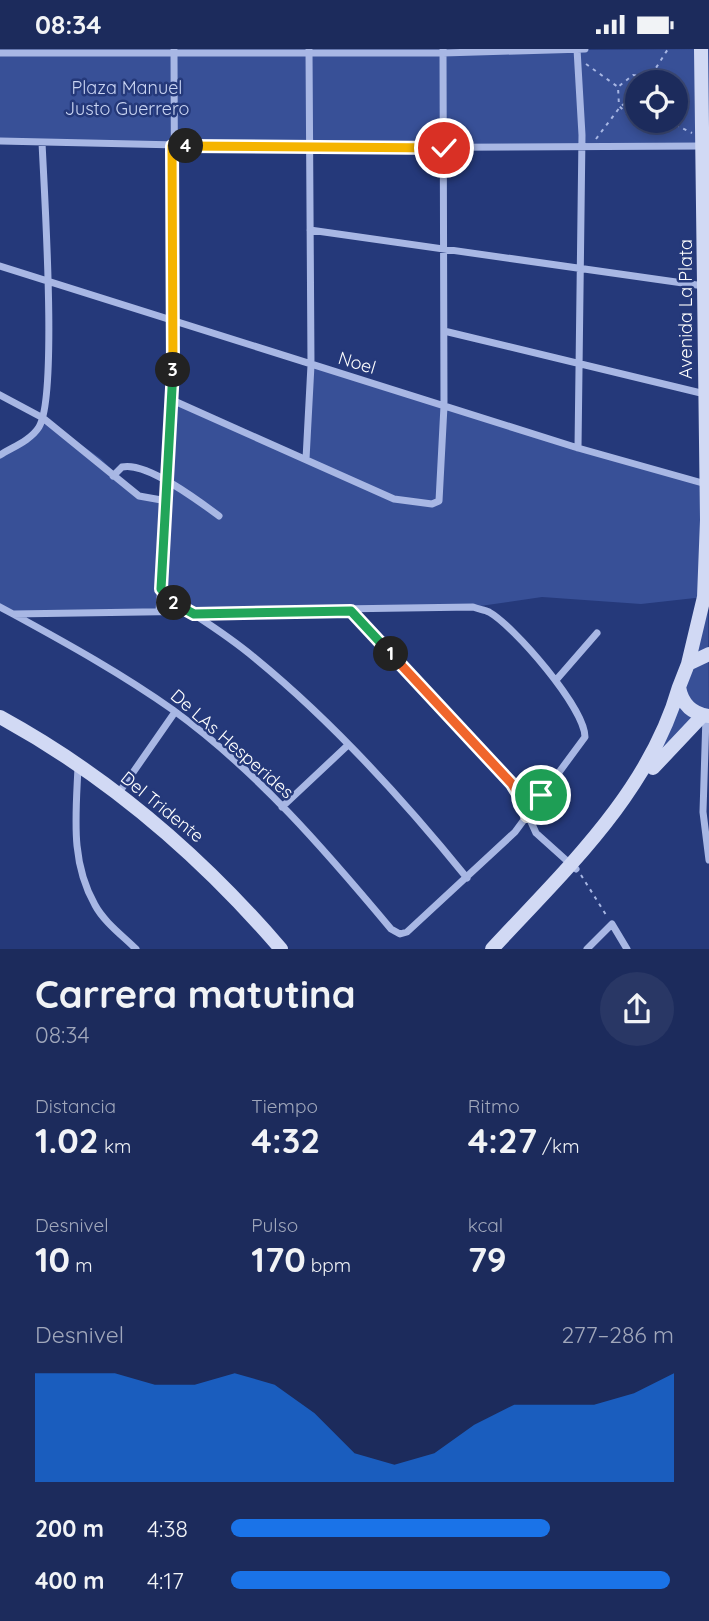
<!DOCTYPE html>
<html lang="es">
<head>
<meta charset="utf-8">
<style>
  body { margin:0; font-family:Quicksand,sans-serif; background:#293765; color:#f1f3f6; height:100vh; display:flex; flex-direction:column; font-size:26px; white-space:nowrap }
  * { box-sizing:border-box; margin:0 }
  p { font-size:23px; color:#a0a7bb }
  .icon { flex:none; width:38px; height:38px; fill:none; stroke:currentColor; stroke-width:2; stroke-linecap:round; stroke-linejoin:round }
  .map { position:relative; height:900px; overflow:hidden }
  .side { display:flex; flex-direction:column; background:#1c2b5c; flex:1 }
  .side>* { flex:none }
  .tools { position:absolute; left:625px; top:21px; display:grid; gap:14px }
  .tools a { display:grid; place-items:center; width:63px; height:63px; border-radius:50%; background:#1c2b5c; box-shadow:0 4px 10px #0003,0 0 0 2px #3a4772; font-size:35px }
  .pin { position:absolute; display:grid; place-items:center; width:60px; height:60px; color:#fff; margin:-30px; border:4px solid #fff; border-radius:50%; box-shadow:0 2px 7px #0007 }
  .km { position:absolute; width:35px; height:35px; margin:-18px; border-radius:50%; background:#222; color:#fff; font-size:19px; line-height:35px; text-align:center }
  .round { display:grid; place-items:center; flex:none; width:74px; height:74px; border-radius:37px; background:#293765 }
  .overview { display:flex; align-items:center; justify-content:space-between; height:119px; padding:0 35px }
  h1 { font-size:38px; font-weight:700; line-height:52px }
  .figures { display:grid; grid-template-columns:repeat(3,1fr); gap:10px; height:119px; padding:7px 35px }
  .figures div { display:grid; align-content:center }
  .figures b { font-size:35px; font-weight:700 }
  .figures small { font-size:19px; font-weight:400 }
  .figures p { font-size:19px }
  .chart { height:196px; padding:14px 35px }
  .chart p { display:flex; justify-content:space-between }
  .chart svg { width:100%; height:126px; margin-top:7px; fill:#1a73e8; opacity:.7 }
  ul { padding:0 35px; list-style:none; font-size:23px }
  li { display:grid; grid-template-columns:112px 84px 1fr; align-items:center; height:52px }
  li i { height:18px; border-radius:9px; background:#1a73e8 }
  .status { display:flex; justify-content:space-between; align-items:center; height:49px; padding:0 35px; background:#1c2b5c; direction:ltr }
  .status svg { height:19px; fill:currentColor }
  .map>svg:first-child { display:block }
  .green { fill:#385097; fill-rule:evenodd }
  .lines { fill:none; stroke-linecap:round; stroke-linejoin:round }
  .path { stroke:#a8b7e4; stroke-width:2; stroke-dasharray:3.5 5; stroke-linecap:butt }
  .minor { stroke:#a8b7e4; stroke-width:7 }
  .secondary { stroke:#d1d9f4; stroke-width:14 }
  .split-1-casing { stroke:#fff; stroke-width:14 }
  .split-2-casing { stroke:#fff; stroke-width:14 }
  .split-3-casing { stroke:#fff; stroke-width:14 }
  .split-4-casing { stroke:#fff; stroke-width:14 }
  .split-5-casing { stroke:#fff; stroke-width:14 }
  .split-1 { stroke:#f0652b; stroke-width:9 }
  .split-2 { stroke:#22a559; stroke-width:9 }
  .split-3 { stroke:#22a559; stroke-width:9 }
  .split-4 { stroke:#f5b400; stroke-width:9 }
  .split-5 { stroke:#f5b400; stroke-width:9 }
  .labels { text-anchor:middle; stroke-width:5; stroke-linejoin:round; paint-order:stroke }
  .park-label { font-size:18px; fill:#cad5f3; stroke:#25397a }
  .street-label { font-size:18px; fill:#fff; stroke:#25397a }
</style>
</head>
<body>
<div class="status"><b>08:34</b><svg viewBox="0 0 49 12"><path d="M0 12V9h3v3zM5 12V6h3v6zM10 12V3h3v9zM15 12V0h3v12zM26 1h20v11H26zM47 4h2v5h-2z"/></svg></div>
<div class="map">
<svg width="709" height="900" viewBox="0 0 709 900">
  <rect width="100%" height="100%" fill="#25397a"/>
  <path class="green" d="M 709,0 L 709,97 L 398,99 L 0,92 L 0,5 ZM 637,33 L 676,33 L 676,72 L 637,72 Z
    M 311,316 L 707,435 L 709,666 L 703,666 L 644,730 L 681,639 L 704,548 L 641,555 L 542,548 L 473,558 L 13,565 L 0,558 L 0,406 L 28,389 L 43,369 L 100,409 L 139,447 L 167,452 L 172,351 L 306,410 Z"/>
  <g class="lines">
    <path class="path" d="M 586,15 L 618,38
      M 647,33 L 668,0
      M 637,37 L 631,39 L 627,47 L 630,52 L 637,55
      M 637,67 L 629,66 L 619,57 L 618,38 L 633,26 L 646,28 L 652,33
      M 668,72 L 692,84
      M 596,90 L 620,58 L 629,51
      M 581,826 L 608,869"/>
    <path class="minor" d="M 577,0 L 582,86 L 578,399
      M 0,4 L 443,4 L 585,0
      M 0,92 L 310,99 L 703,97
      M 310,181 L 704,237
      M 0,217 L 578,399 L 706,435
      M 444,282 L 705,345
      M 0,346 L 43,369 L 139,447 L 167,452
      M 172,351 L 394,450 L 432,455 L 439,452 L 444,357 L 443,0
      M 0,406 C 13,398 31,391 39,378 C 58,347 44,141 42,93
      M 306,410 L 311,316 L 309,1
      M 113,427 L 122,418 C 146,412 199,452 219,467
      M 162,540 C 171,554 181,557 195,566 C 215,579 237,594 256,610 C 334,674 403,750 467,829
      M 0,558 L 13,565 L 473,558 C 478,560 485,561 489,563 C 514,577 585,659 585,688 L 515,783 L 407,883 L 400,885 L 391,880 C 325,801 256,721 173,661 C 122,625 68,595 13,565
      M 159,562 L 170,415 L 175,273 L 174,1
      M 351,562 L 493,713 L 519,746 L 536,784 L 576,820
      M 557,630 L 597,584
      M 706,667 L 703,763 L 709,811
      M 78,718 C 76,766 70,812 95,856 C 104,873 123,887 136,900
      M 118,745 L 175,663
      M 282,758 L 348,696
      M 587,900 L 612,875 L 627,900"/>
    <path class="secondary" d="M 709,605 L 688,615 L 679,638 C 682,655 692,665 709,667
      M 688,615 L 704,548 L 707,471 L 701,0
      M 0,668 C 108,727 201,807 281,900
      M 653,719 L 703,666
      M 492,900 C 564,822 649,744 679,638"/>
  </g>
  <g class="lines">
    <defs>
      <path id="split-1" d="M 391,605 L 512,735 L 523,753 L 527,767 L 541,746"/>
      <path id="split-2" d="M 174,554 L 194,565 L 351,562 L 391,605"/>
      <path id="split-3" d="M 173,321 L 161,540 L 174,554"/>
      <path id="split-4" d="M 173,321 L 172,97 L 186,97"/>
      <path id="split-5" d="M 186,97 L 444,99"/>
    </defs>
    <use href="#split-1" class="split-1-casing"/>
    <use href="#split-2" class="split-2-casing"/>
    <use href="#split-3" class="split-3-casing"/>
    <use href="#split-4" class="split-4-casing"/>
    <use href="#split-5" class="split-5-casing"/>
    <use href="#split-1" class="split-1"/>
    <use href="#split-2" class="split-2"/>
    <use href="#split-3" class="split-3"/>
    <use href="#split-4" class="split-4"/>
    <use href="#split-5" class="split-5"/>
  </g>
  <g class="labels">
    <g class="park-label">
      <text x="127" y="45">Plaza Manuel<tspan x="127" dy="21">Justo Guerrero</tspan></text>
    </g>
    <g class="street-label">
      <text transform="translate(686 260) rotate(-90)" y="6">Avenida La Plata</text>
      <text transform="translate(357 314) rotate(17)" y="6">Noel</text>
      <text transform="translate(232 695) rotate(41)" y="6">De LAs Hesperides</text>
      <text transform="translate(162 758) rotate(39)" y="6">Del Tridente</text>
    </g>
  </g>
</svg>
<div class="tools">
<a><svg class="icon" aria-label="locate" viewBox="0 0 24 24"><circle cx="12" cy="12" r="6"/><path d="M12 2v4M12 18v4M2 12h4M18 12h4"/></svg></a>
</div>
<div class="pin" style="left:541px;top:746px;background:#1e9e55"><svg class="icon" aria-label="arrive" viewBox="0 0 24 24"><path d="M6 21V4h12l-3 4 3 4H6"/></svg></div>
<div class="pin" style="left:444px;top:99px;background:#d93025"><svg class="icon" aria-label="check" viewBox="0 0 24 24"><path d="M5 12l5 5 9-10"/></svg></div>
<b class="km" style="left:391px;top:605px">1</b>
<b class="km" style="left:174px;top:554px">2</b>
<b class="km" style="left:173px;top:321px">3</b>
<b class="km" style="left:186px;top:97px">4</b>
</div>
<section class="side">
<div class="overview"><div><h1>Carrera matutina</h1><p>08:34</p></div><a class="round"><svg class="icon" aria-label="share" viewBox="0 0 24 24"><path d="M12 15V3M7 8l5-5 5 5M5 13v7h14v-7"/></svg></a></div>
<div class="figures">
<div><p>Distancia</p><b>1.02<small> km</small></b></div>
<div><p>Tiempo</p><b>4:32</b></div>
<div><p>Ritmo</p><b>4:27<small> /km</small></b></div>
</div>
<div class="figures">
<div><p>Desnivel</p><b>10<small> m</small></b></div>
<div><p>Pulso</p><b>170<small> bpm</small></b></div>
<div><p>kcal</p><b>79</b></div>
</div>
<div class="chart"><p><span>Desnivel</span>277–286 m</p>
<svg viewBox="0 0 160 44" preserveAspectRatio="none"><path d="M0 44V6L10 6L20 6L30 10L40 10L50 6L60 10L70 20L80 34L90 38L100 34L110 24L120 17L130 17L140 17L150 13L160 6V44z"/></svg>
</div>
<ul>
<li><b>200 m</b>4:38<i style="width:72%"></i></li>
<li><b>400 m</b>4:17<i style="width:99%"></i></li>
</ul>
</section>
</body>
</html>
